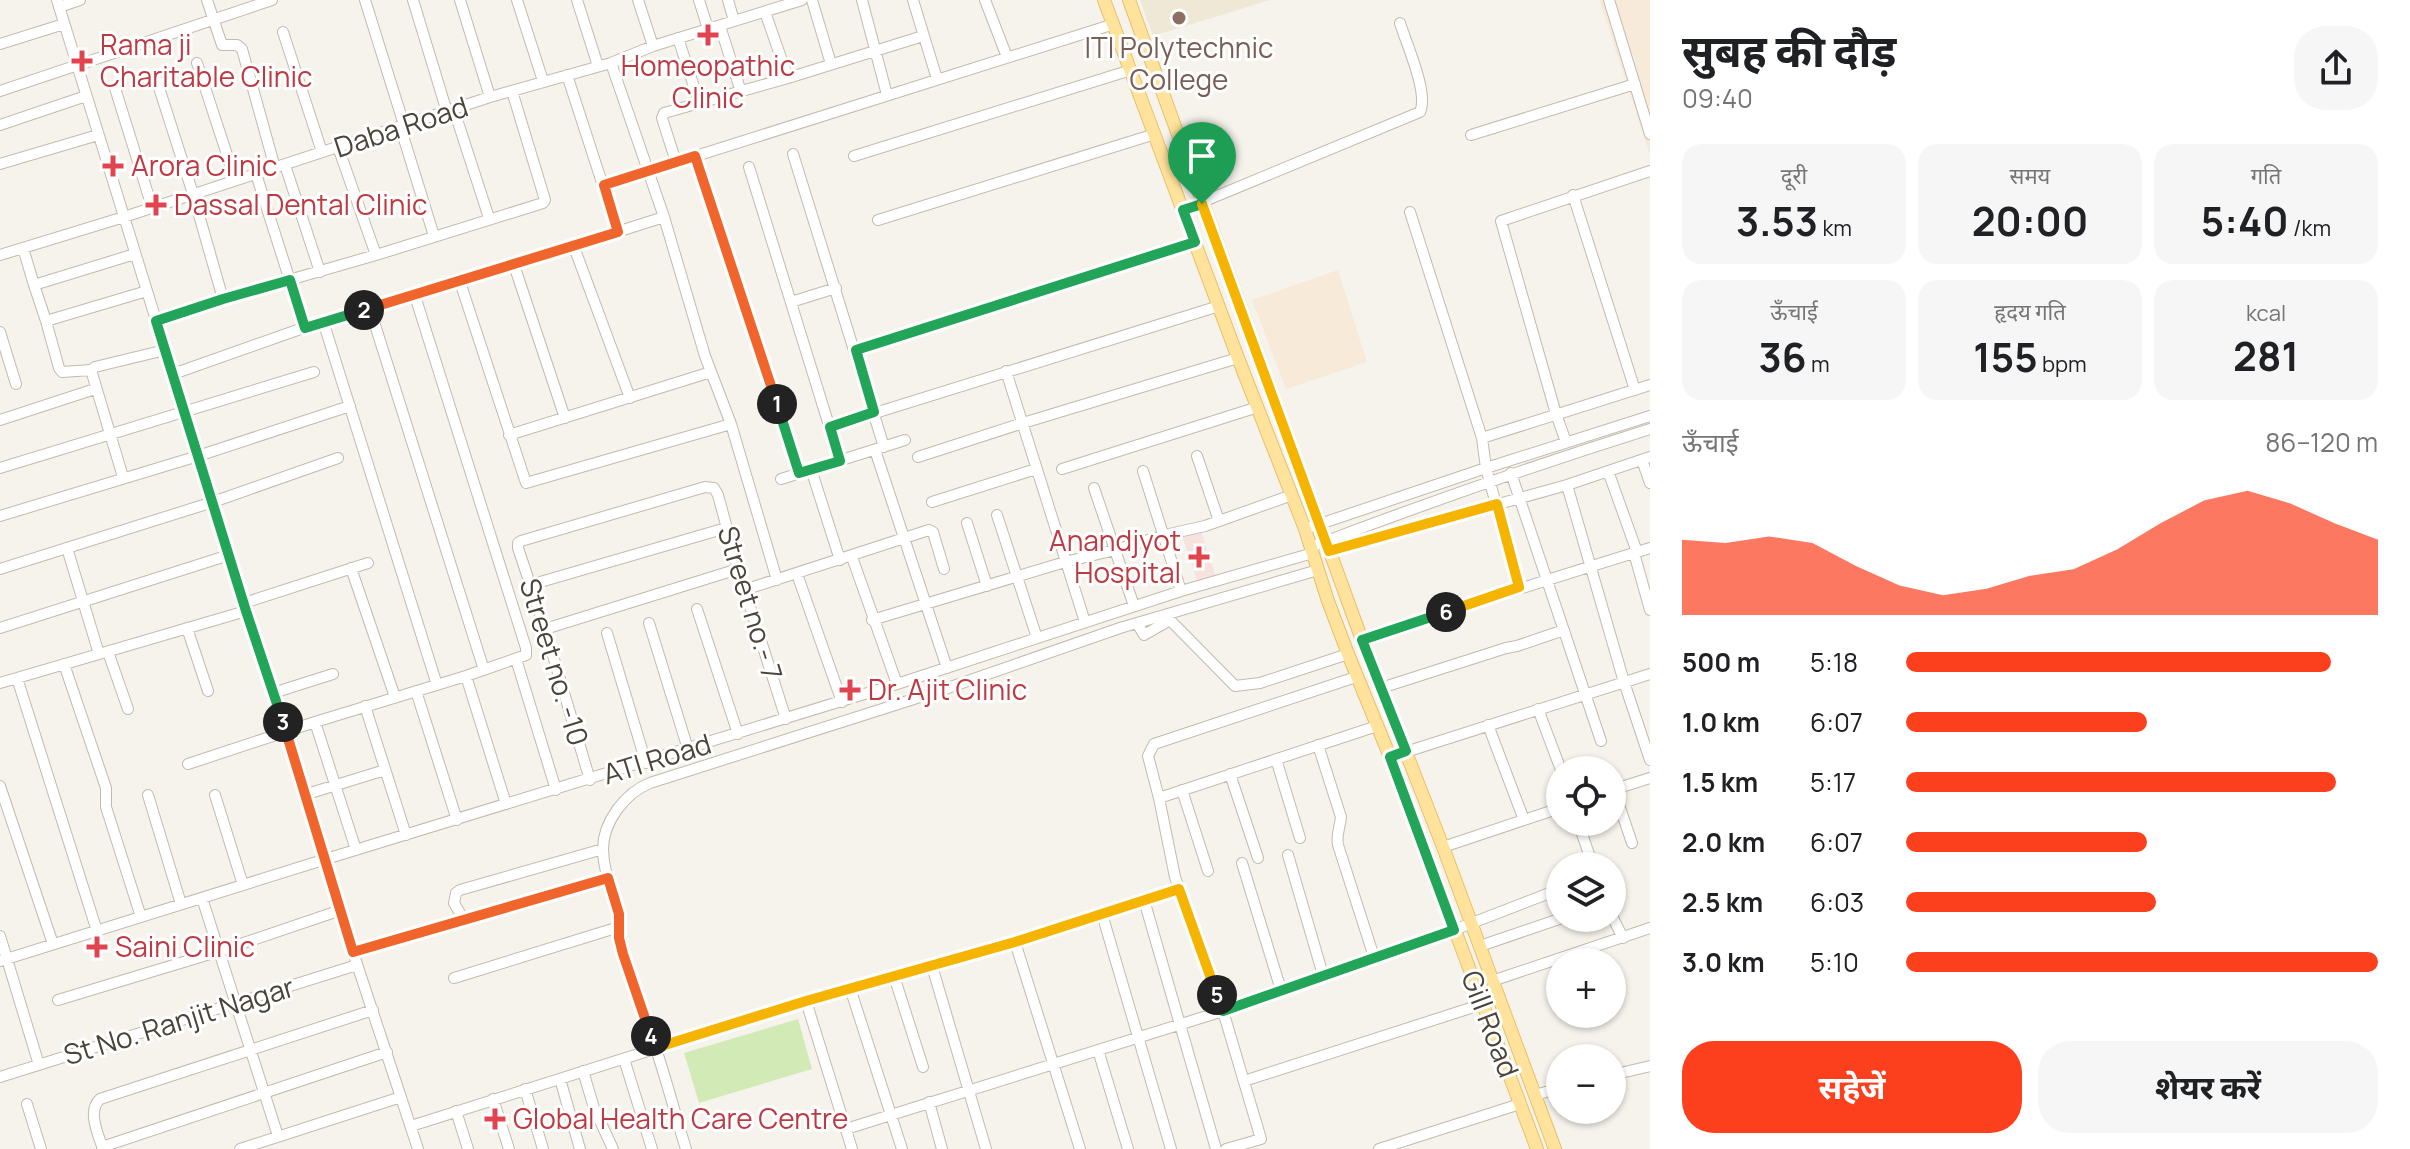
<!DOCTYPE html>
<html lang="hi">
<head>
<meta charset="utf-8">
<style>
  body { margin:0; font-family:Manrope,"Noto Sans Devanagari",sans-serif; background:#f6f6f6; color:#202124; height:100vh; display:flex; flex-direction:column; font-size:30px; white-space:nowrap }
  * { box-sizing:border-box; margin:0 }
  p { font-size:26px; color:#757577 }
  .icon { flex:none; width:44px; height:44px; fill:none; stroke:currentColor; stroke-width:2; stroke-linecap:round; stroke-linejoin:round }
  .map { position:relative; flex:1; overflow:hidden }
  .panel { display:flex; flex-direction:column; background:#fff; width:760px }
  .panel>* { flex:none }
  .fabs { position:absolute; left:1546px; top:756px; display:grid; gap:16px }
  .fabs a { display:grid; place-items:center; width:80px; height:80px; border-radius:50%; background:#fff; box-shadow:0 2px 6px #0004; font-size:40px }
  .pin { position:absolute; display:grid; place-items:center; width:68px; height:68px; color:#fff; margin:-82px -34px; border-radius:50% 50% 50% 0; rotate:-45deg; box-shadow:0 0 8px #0007 }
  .pin .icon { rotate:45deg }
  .km { position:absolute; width:40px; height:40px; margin:-20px; border-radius:50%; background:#222; color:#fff; font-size:22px; line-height:40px; text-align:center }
  .round { display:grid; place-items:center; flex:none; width:84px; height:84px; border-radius:32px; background:#f6f6f6 }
  .headline { display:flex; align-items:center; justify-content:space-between; height:136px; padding:0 32px }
  h1 { font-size:44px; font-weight:700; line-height:60px }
  .figures { display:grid; grid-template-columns:repeat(3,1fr); gap:12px; height:136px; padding:8px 32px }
  .figures div { display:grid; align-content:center; border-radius:20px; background:#f6f6f6; text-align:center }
  .figures b { font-size:40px; font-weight:700 }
  .figures small { font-size:22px; font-weight:400 }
  .figures p { font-size:22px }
  .chart { height:224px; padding:16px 32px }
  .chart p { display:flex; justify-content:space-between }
  .chart svg { width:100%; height:144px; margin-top:8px; fill:#fc3f1d; opacity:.7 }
  .button { display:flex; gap:16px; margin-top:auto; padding:16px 32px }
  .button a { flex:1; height:92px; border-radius:32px; background:#fc3f1d; color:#fff; font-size:32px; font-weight:700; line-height:92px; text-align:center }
  .button a+a { background:#f6f6f6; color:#202124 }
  ul { padding:0 32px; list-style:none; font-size:26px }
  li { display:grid; grid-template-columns:128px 96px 1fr; align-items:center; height:60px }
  li i { height:20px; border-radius:10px; background:#fc3f1d }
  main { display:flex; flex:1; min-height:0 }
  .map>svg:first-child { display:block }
  .commercial { fill:#f7ead8 }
  .education { fill:#efe8d6 }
  .medical { fill:#f6e3e0 }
  .green { fill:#d2eab5 }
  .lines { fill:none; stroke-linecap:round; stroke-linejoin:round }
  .minor-casing { stroke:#c2bbae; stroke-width:12 }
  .major-casing { stroke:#e6c16a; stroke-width:14 }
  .minor { stroke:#fff; stroke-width:10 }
  .major { stroke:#ffe39c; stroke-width:12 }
  .split-1-casing { stroke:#fff; stroke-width:16 }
  .split-2-casing { stroke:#fff; stroke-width:16 }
  .split-3-casing { stroke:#fff; stroke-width:16 }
  .split-4-casing { stroke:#fff; stroke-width:16 }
  .split-5-casing { stroke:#fff; stroke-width:16 }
  .split-6-casing { stroke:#fff; stroke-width:16 }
  .split-7-casing { stroke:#fff; stroke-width:16 }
  .split-1 { stroke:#22a559; stroke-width:10 }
  .split-2 { stroke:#f0652b; stroke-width:10 }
  .split-3 { stroke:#22a559; stroke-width:10 }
  .split-4 { stroke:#f0652b; stroke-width:10 }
  .split-5 { stroke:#f5b400; stroke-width:10 }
  .split-6 { stroke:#22a559; stroke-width:10 }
  .split-7 { stroke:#f5b400; stroke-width:10 }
  .education-dot { fill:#8d6e63; stroke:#fff; stroke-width:3 }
  .health-dot { fill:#e0444e; stroke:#fff; stroke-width:3 }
  .labels { text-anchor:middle; stroke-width:6; stroke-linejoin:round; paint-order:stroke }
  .health-label { font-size:28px; fill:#be3a42; stroke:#fff; text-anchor:start }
  .education-label { font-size:28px; fill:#785e54; stroke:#fff }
  .street-label { font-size:28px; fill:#4b4439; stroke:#fff }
</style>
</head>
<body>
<main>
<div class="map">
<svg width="1650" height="1149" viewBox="0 0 1650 1149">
  <rect width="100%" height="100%" fill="#f6f3ec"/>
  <path class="commercial" d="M 1599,0 L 1650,0 L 1650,155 Z
    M 1338,270 L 1367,362 L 1286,389 L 1252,300 Z"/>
  <path class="education" d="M 1140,0 L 1270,0 L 1153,36 Z"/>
  <path class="medical" d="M 1201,531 L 1216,577 L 1198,583 L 1182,536 Z"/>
  <path class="green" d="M 798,1019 L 812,1069 L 699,1103 L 684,1053 Z"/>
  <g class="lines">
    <defs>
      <path id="minor" d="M 57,0 L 246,611 L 307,794 L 353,952 L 418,1149
        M 207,0 L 222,45 L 237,45 L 242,49 L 275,168
        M 365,0 L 404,125
        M 413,0 L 447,112
        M 460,0 L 490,97
        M 517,0 L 543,81
        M 577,0 L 598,66
        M 638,0 L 653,46
        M 699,0 L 708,29
        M 728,0 L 734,21
        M 812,0 L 831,64
        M 862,0 L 887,95
        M 913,0 L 937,79
        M 985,0 L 1007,57
        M 1609,0 L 1650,134
        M 59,7 L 80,0
        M 765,12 L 788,78
        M 720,26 L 741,92
        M 283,32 L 322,152
        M 678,38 L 699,102
        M 0,44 L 64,24
        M 197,63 L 235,179
        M 611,63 L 664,217 L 705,356 L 731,424 L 777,580
        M 155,75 L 193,194 L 223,299
        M 567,75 L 618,232
        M 115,88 L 152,207
        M 0,91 L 272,0
        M 454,110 L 489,218
        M 0,125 L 86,96
        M 400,126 L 434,236
        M 1471,135 L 1635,84
        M 338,147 L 376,255
        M 793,154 L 884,447
        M 695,156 L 799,473
        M 854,156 L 1131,70
        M 676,162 L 662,118 L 664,113 L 788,78 L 923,36
        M 0,164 L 98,135
        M 285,165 L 320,272
        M 749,167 L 840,461
        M 256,174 L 305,328
        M 604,185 L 1114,24
        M 1573,195 L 1635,390
        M 1183,210 L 1420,112 C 1429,93 1406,43 1400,23
        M 1410,212 L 1482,438 L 1486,468 L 1519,587
        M 878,220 L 1155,134
        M 574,247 L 630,398
        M 23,248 L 34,285 L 135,254
        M 0,255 L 124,217 L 490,97 L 611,63 L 653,46 L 802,0
        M 514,265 L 565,418
        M 460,282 L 526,483 L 731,424
        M 34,285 L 46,321 L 147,291
        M 791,302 L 836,288
        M 370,309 L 484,670
        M 46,321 L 59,368 L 62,372 L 91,370 L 95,367 L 165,350
        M 156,321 L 223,299 L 376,255 L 543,203 L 545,200 L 512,91
        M 323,321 L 437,685
        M 0,332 L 16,384
        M 856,350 L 1195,242
        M 91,370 L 123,477
        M 1006,371 L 1085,622
        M 173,374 L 323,321 L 415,296 L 664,217
        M 0,420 L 95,389
        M 830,427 L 1219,306
        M 509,435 L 711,372
        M 1482,438 L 1650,385
        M 1566,442 L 1556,414 L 1501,221 L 1650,171
        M 875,450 L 947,668
        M 1197,456 L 1219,521
        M 918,457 L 1023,423 L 1238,358
        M 1642,460 L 1650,483
        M 0,468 L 314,372
        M 811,469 L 840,560
        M 1062,469 L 1258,407
        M 1143,471 L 1181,591
        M 1608,471 L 1637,552 L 1634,553 L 1650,610
        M 1511,473 L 1601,741
        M 781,479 L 905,440
        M 1567,485 L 1650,457
        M 1094,488 L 1134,606
        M 932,502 L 1036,469
        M 997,515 L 1037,638
        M 0,516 L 198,456 L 350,406
        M 967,523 L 987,586
        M 1305,529 L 1486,468 L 1650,416
        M 1311,547 C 1423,504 1536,465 1650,429
        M 67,548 L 99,654
        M 1329,551 L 1567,485 L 1624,682 L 1650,760
        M 852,557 L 897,684
        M 351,568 L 395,697
        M 0,569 L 213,502 L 338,458
        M 797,574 L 842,702
        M 530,585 L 726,528
        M 744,590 L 929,530 L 933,532 L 944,569
        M 244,603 L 368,563
        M 697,609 L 738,734
        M 872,620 L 1065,562 L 1115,550 L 1165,535 L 1205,526 L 1292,495
        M 649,623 L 688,749
        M 1137,623 L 1144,635 L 1170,620 L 1235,686 L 1260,683 L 1348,654
        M 0,628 L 229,555
        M 187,628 L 208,691
        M 545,629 L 738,569
        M 607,633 L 646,763
        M 1362,640 C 1458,608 1553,578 1650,548
        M 108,652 L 128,709
        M 516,659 L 556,790
        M 64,664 L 106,788 L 106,807 L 141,917
        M 466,676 L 506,804
        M 17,678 L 97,931
        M 0,683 L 246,611
        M 1381,688 L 1506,648 L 1517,646 L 1564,630
        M 416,691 L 457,820
        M 273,693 L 333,674
        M 365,706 L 406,835
        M 1538,709 L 1561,770
        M 315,722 L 356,850
        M 1488,725 L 1524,820
        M 1318,745 L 1341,817 C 1340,827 1336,835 1338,845 L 1374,957
        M 1390,757 L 1650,674
        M 1276,759 L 1300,838
        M 188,764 L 315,722 L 466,676 L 526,655 L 526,648 L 415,296
        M 1230,774 L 1258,858
        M 590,780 L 545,629 L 518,548 L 518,543 L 521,541 L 705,487 L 714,488 L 718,495 L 738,569 L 786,719
        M 0,786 L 53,944
        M 1182,790 L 1208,871
        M 1612,790 L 1650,778
        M 1614,790 L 1632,843
        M 307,794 L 385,770
        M 148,795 L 181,904
        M 215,795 L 243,885
        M 1159,798 L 1377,726
        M 1578,822 L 1593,866
        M 1443,847 L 1560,808
        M 1288,855 L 1323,975
        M 1242,863 L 1281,990
        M 202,898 L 278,1136
        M 1144,900 L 1216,1149
        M 1102,914 L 1171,1149
        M 1612,916 L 1623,938
        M 464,920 L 454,903 L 456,893 L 460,890 L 603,849
        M 0,936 L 39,1065
        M 1015,942 L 1080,1149
        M 1480,946 L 1562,918
        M 353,952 L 608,878
        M 0,961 L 326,859 L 897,684 L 1181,591 L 1313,553
        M 932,966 L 986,1149
        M 894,976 L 923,1067
        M 454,978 L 619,927
        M 1492,981 L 1650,928
        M 850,988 L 902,1149
        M 58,1000 L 220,951 L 341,910
        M 806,1001 L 852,1149
        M 1098,1050 L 1128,1149
        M 624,1059 L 652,1149
        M 583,1071 L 594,1108 L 613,1149
        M 1612,1075 L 1650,1066
        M 0,1077 L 357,965
        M 560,1079 L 580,1149
        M 1244,1081 L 1483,1004
        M 525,1089 L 543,1149
        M 1535,1095 L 1560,1088
        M 493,1099 L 509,1149
        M 929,1102 L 942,1149
        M 27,1104 L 41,1149
        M 456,1111 L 468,1149
        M 411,1126 L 806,1001 L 1015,942 L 1179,889
        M 846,1129 L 1223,1011 L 1454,930 L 1560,889
        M 102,1147 L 387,1052
        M 103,1149 C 98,1134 87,1111 100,1099 L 373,1010
        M 240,1149 L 401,1097
        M 686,1149 C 675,1114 666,1078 654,1043 C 643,1013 629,982 622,951 C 619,938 621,926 619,915 C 614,893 603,872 603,849 C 603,822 625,793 650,783 L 939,691 L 1120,628 L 1318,570
        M 1226,1149 L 1261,1139 L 1223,1011 L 1175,877 L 1159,798 L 1148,756 L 1154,744 L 1356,677
        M 1379,1149 L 1520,1104"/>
      <path id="major" d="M 1104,0 L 1238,358 L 1305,529 L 1328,601 L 1348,654 L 1390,757 L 1537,1149
        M 1129,0 L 1362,640 L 1443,847 L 1555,1149"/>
    </defs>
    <use href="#minor" class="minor-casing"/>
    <use href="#major" class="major-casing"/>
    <use href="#minor" class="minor"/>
    <use href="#major" class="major"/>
  </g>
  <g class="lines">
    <defs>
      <path id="split-1" d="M 777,404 L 799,473 L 840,461 L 830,427 L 874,412 L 856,350 L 1195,242 L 1183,210 L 1202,204"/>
      <path id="split-2" d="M 364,310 L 618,232 L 604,185 L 695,156 L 777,404"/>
      <path id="split-3" d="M 283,722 L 246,611 L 156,321 L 223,299 L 290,280 L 305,328 L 364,310"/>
      <path id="split-4" d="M 283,722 L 353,952 L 608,878 L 619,914 L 619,938 L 623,954 L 651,1036"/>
      <path id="split-5" d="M 651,1036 L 655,1048 L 806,1001 L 1015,942 L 1179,889 L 1217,995"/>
      <path id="split-6" d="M 1217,995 L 1223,1011 L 1454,930 L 1390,757 L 1406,751 L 1362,640 L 1446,612"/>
      <path id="split-7" d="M 1202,204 L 1329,551 L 1497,504 L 1519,587 L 1446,612"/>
    </defs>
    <use href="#split-1" class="split-1-casing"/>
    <use href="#split-2" class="split-2-casing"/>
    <use href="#split-3" class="split-3-casing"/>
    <use href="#split-4" class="split-4-casing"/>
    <use href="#split-5" class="split-5-casing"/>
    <use href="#split-6" class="split-6-casing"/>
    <use href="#split-7" class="split-7-casing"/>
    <use href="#split-1" class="split-1"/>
    <use href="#split-2" class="split-2"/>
    <use href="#split-3" class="split-3"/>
    <use href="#split-4" class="split-4"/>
    <use href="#split-5" class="split-5"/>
    <use href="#split-6" class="split-6"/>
    <use href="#split-7" class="split-7"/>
  </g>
  <circle class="education-dot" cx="1179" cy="18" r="8"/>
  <g class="health-dot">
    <path d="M704 23h8v8h8v8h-8v8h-8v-8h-8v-8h8z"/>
    <path d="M78 49h8v8h8v8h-8v8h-8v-8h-8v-8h8z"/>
    <path d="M109 154h8v8h8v8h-8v8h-8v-8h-8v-8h8z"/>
    <path d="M152 193h8v8h8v8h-8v8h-8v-8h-8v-8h8z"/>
    <path d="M1195 545h8v8h8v8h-8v8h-8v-8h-8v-8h8z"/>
    <path d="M846 678h8v8h8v8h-8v8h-8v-8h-8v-8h8z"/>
    <path d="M93 935h8v8h8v8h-8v8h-8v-8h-8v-8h8z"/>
    <path d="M491 1107h8v8h8v8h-8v8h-8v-8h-8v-8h8z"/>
  </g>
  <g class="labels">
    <g class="health-label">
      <text x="100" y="55">Rama ji<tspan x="100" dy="32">Charitable Clinic</tspan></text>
      <text x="708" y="76" text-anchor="middle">Homeopathic<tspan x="708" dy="32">Clinic</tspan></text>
      <text x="131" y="176">Arora Clinic</text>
      <text x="174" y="215">Dassal Dental Clinic</text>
      <text x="1181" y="551" text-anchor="end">Anandjyot<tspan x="1181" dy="32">Hospital</tspan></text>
      <text x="868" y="700">Dr. Ajit Clinic</text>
      <text x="115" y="957">Saini Clinic</text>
      <text x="513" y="1129">Global Health Care Centre</text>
    </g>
    <g class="education-label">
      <text x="1179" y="58">ITI Polytechnic<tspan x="1179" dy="32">College</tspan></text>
    </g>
    <g class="street-label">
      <text transform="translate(401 127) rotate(-18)" y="10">Daba Road</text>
      <text transform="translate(750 603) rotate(73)" y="10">Street no.- 7</text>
      <text transform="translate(554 662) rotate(73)" y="10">Street no. -10</text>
      <text transform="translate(657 759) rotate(-17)" y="10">ATI Road</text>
      <text transform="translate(179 1021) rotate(-17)" y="10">St No. Ranjit Nagar</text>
      <text transform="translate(1490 1024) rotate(69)" y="10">Gill Road</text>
    </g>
  </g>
</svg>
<div class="fabs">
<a><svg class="icon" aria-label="locate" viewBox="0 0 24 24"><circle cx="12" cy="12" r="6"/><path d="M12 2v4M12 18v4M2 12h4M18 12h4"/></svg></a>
<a><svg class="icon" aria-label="layers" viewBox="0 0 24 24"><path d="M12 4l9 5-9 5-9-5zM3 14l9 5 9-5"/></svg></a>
<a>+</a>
<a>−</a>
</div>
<div class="pin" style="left:1202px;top:204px;background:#1e9e55"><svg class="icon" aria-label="arrive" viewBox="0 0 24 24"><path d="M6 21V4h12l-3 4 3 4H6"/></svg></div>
<b class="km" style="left:777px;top:404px">1</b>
<b class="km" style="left:364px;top:310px">2</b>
<b class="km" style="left:283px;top:722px">3</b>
<b class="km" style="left:651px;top:1036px">4</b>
<b class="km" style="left:1217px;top:995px">5</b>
<b class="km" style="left:1446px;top:612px">6</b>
</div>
<section class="panel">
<div class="headline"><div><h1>सुबह की दौड़</h1><p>09:40</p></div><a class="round"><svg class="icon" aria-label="share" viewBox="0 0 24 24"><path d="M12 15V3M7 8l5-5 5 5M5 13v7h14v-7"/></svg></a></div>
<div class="figures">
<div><p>दूरी</p><b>3.53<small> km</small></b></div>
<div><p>समय</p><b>20:00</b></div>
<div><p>गति</p><b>5:40<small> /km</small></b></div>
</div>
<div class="figures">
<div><p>ऊँचाई</p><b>36<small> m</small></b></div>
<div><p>हृदय गति</p><b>155<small> bpm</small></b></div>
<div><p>kcal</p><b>281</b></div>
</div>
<div class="chart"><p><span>ऊँचाई</span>86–120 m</p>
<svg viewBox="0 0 160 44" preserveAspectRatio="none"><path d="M0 44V21L10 22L20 20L30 22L40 29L50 35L60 38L70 36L80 32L90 30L100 24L110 16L120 9L130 6L140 10L150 16L160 21V44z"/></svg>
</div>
<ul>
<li><b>500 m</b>5:18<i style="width:90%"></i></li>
<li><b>1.0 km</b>6:07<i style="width:51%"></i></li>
<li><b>1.5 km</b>5:17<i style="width:91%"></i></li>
<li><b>2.0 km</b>6:07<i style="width:51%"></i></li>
<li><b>2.5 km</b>6:03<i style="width:53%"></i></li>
<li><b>3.0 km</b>5:10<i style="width:100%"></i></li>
</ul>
<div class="button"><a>सहेजें</a><a>शेयर करें</a></div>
</section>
</main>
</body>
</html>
